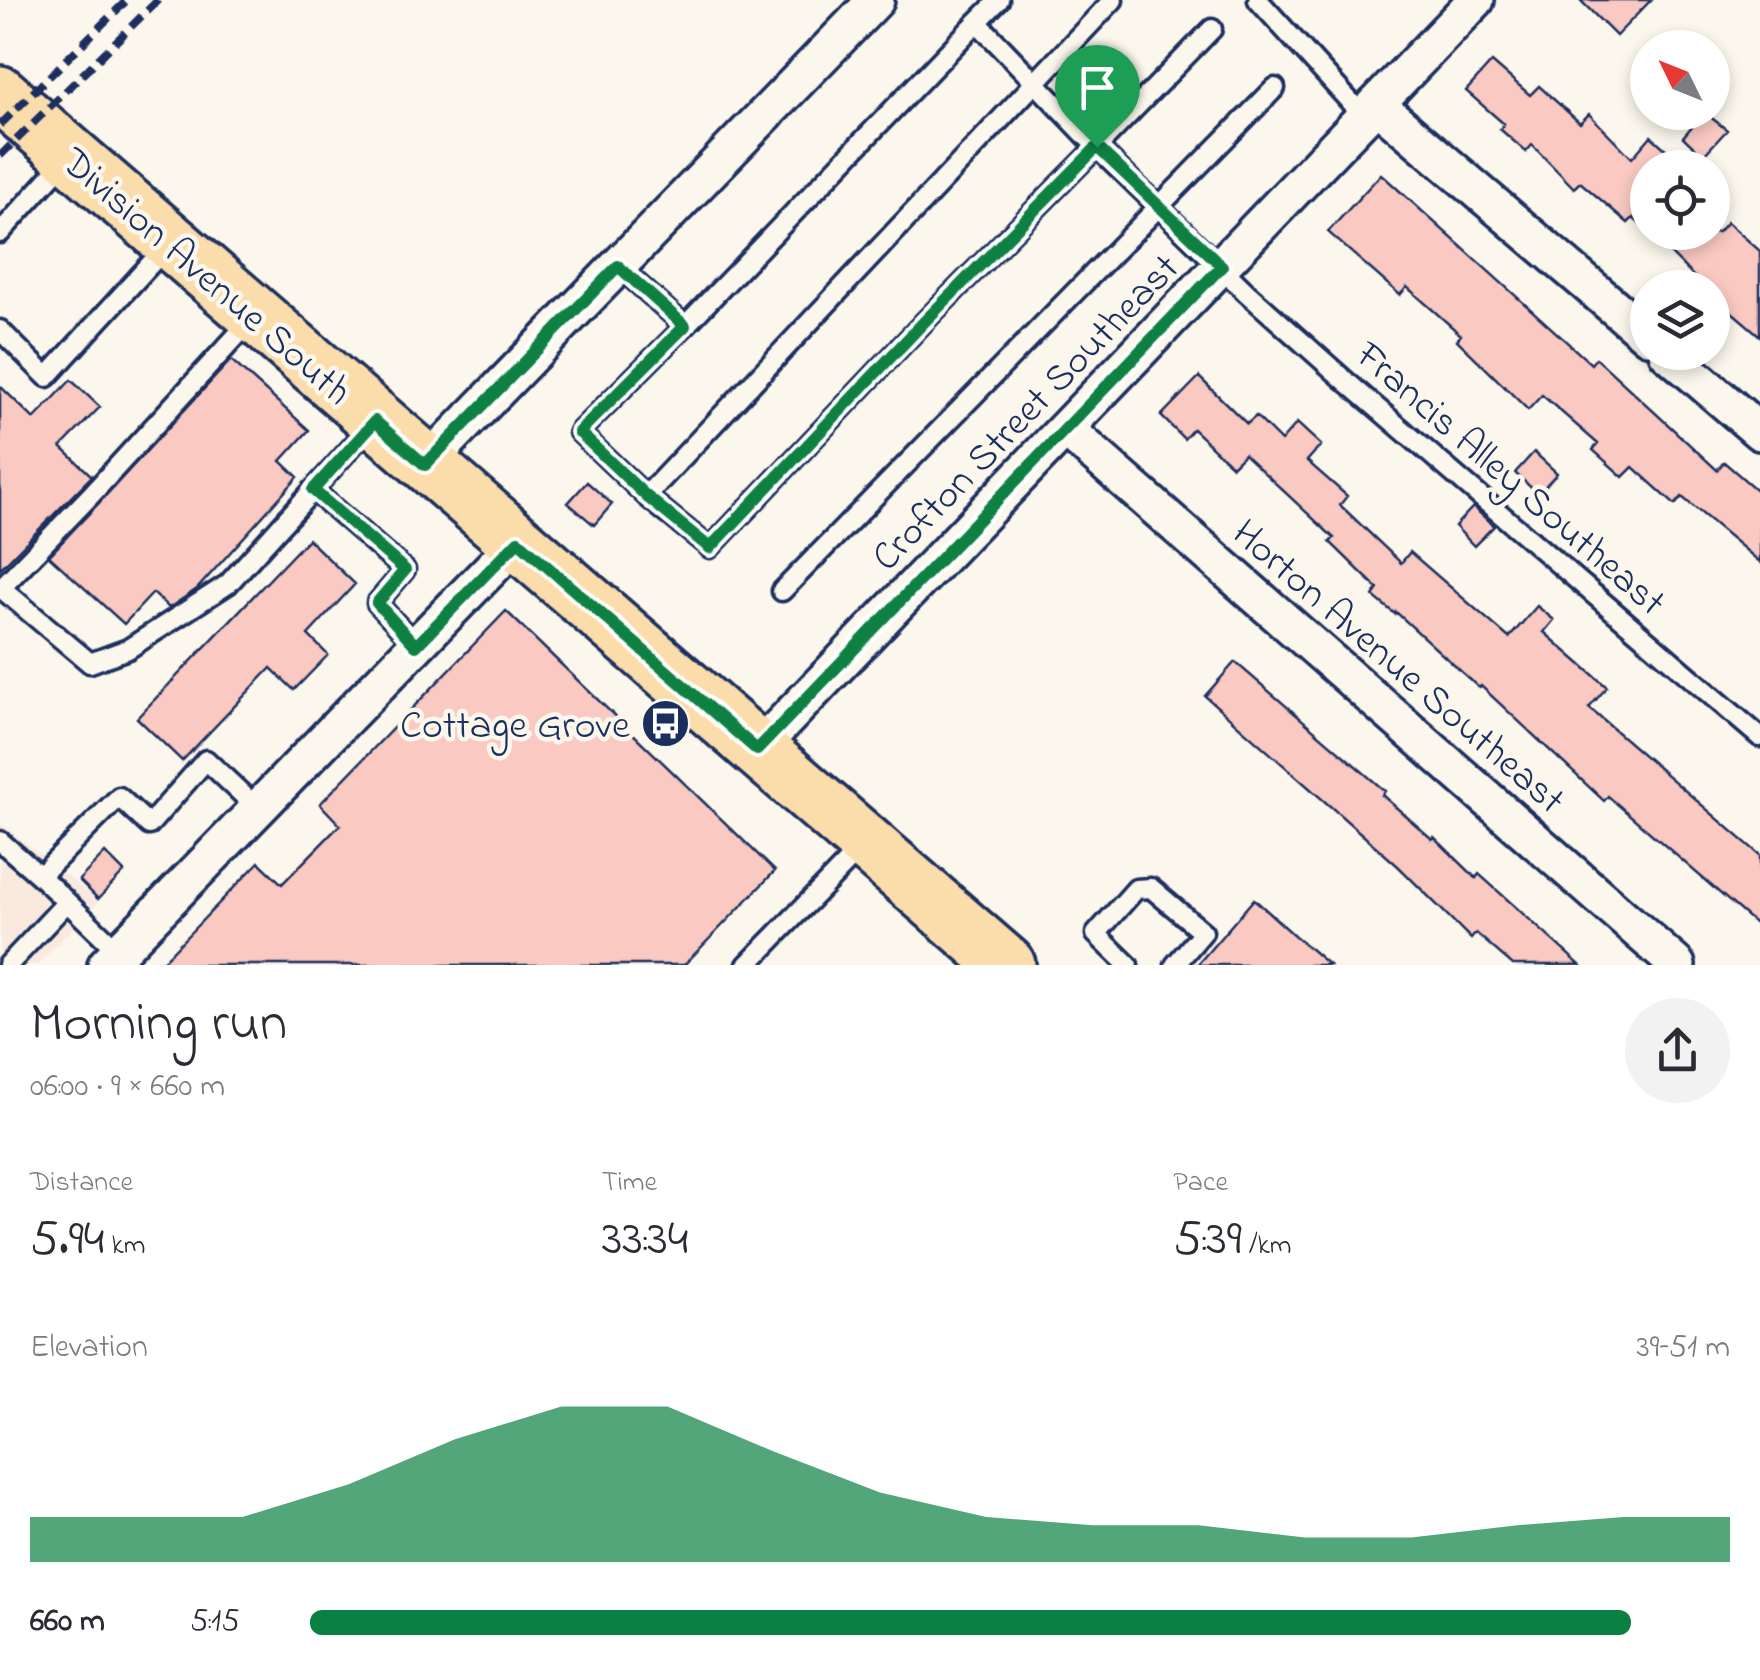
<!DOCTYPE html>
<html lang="en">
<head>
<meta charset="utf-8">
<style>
  body { margin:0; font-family:"Indie Flower",sans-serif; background:#f2f2f3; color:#2b2b33; height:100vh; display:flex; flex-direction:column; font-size:38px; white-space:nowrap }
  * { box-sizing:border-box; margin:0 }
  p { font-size:32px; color:#7c7c81 }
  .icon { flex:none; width:55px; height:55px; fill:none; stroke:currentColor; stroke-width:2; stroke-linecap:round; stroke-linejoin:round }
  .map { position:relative; height:965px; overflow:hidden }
  .panel { display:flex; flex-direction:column; background:#fff; flex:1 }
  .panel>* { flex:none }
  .needle { width:65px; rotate:313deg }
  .controls { position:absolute; left:1630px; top:30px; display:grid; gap:20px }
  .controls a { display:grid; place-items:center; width:100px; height:100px; border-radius:50%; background:#fff; box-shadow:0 5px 15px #0003; font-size:50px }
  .pin { position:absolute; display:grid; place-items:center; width:85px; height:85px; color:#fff; margin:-102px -42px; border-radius:50% 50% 50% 0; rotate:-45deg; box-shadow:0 0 10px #0007 }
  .pin .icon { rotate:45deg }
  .round { display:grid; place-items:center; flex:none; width:105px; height:105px; border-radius:52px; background:#f2f2f3 }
  .headline { display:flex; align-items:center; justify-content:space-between; height:170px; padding:0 30px }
  h1 { font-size:55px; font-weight:600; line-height:75px }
  .metrics { display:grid; grid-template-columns:repeat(3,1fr); gap:15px; height:170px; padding:10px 30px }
  .metrics div { display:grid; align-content:center }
  .metrics b { font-size:50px; font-weight:600 }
  .metrics small { font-size:28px; font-weight:400 }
  .metrics p { font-size:28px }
  .chart { height:280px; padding:20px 30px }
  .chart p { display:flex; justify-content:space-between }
  .chart svg { width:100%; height:180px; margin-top:10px; fill:#0b8043; opacity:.7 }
  ul { padding:0 30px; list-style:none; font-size:32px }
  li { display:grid; grid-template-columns:160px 120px 1fr; align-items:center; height:75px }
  li i { height:25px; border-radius:12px; background:#0b8043 }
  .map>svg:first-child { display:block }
  .built { fill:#fae9df }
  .building { fill:#f9c9c2; stroke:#1b2f5e; stroke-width:2.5 }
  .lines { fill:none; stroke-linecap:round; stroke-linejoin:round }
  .lane-casing { stroke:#1b2f5e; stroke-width:25 }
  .street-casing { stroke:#1b2f5e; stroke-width:42 }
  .primary-casing { stroke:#1b2f5e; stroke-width:62 }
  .lane { stroke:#fbf7ec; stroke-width:18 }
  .street { stroke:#fbf7ec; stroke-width:35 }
  .primary { stroke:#faddab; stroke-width:55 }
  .rail { stroke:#1b2f5e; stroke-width:8; stroke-dasharray:15 8; stroke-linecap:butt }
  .route-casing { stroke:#fff; stroke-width:20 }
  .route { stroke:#0b8043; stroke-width:12 }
  .labels { text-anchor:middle; stroke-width:9; stroke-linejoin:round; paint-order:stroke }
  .street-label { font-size:40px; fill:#1b2f5e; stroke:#fbf7ec }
  .poi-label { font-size:40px; fill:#1b2f5e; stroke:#fbf7ec; text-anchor:end }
</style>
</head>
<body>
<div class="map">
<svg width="1760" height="965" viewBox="0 0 1760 965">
  <rect width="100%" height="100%" fill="#fbf7ec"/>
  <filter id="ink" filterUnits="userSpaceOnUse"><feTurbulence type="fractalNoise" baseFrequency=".01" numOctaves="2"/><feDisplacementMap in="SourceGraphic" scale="20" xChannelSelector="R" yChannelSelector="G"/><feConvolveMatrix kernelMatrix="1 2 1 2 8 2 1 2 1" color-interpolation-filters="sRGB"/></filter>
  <g filter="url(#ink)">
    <path class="built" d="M 0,823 L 99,901 L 37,965 L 0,965 Z"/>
    <path class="building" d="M 1580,0 L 1651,0 L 1616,36 Z
      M 1492,62 L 1530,95 L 1539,86 L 1580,123 L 1589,114 L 1632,158 L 1651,136 L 1687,168 L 1648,168 L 1648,231 L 1633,218 L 1628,223 L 1580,182 L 1574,188 L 1532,145 L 1526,152 L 1500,129 L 1504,124 L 1466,91 Z
      M 1704,112 L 1727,130 L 1703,156 L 1683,137 Z
      M 1381,174 L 1591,364 L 1596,358 L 1717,470 L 1724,462 L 1760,493 L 1760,562 L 1682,497 L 1675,505 L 1633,467 L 1623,477 L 1593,450 L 1598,444 L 1542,395 L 1528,410 L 1457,340 L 1461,335 L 1407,287 L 1400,295 L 1328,232 Z
      M 1727,222 L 1760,251 L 1760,336 L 1712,295 L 1712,288 L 1705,288 L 1649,232 L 1718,232 Z
      M 231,360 L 309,430 L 281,461 L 298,477 L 197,589 L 169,608 L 153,593 L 124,624 L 49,556 Z
      M 1199,377 L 1247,424 L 1256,416 L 1281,441 L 1297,423 L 1321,445 L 1307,461 L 1347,496 L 1340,505 L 1401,563 L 1410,552 L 1509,638 L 1537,606 L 1554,620 L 1544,632 L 1607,687 L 1589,708 L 1760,855 L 1760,928 L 1608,796 L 1604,801 L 1481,686 L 1479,688 L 1396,612 L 1395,614 L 1373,596 L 1378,589 L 1330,542 L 1334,538 L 1244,454 L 1232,466 L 1193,429 L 1184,439 L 1161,416 Z
      M 71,380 L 100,407 L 61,447 L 92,476 L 0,569 L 0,386 L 34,419 Z
      M 1534,452 L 1557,473 L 1538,494 L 1515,473 Z
      M 587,482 L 612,504 L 594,525 L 568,503 Z
      M 1473,507 L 1494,526 L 1474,546 L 1455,526 Z
      M 308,539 L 355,584 L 308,635 L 328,655 L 294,690 L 271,668 L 182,761 L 137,718 Z
      M 506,611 L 775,871 L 684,965 L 159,965 L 259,862 L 282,884 L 340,825 L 320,804 Z
      M 1235,662 L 1385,791 L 1382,795 L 1432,839 L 1434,837 L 1476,878 L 1479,874 L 1580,965 L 1513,965 L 1476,933 L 1471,939 L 1398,866 L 1205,696 Z
      M 105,853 L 124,872 L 98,899 L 79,880 Z
      M 1254,899 L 1295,936 L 1329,965 L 1197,965 Z"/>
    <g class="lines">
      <defs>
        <path id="lane" d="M 1258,0 L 1364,117
          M 977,22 L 999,0
          M 0,233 L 66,160
          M 618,266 L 685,326 L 579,432 L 646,496 L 710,548 L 924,322 L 1097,147 L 1247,293 L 1348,383 L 1760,737
          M 251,320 L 90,496 L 1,588 L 90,663 L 128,649 L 228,584 L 313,490
          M 685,326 L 977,22 L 1097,147 L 1212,29
          M 0,330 L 47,377 L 167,246
          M 374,422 L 313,490 L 405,570 L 377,603 L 417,646
          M 646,496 L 1113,0
          M 782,591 L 1275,88
          M 0,841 L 40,876
          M 119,952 L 40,876 L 119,797 L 149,825 L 206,760 L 258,809
          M 8,965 L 67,902
          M 747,965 L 862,847
          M 1128,965 L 1096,934 L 1136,889 L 1151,888 L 1203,932 L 1175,965"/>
        <path id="street" d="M 1376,104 L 1648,336
          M 1667,352 L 1760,432
          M 1067,430 L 1677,965
          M 425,465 L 876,0
          M 757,750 L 1476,0
          M 106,965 L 518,541"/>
        <path id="primary" d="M 0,94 L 1007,965"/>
      </defs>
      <use href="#lane" class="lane-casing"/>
      <use href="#street" class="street-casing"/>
      <use href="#primary" class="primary-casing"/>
      <use href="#lane" class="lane"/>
      <use href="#street" class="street"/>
      <use href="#primary" class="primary"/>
      <path class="rail" d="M 0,125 L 127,0
        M 0,156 L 158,0"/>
    </g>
  </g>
  <g class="lines" filter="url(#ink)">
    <defs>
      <path id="route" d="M 1097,147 L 1222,266 L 757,750 L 518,541 L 416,646 L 377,603 L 405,570 L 313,490 L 375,421 L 425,465 L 618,266 L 685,326 L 579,432 L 646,496 L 710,548 L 924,322 Z"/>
    </defs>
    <use href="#route" class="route-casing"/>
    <use href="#route" class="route"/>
  </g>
  <defs>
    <symbol id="bus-disc" viewBox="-11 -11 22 22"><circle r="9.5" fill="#1b2f5e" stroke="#fbf7ec"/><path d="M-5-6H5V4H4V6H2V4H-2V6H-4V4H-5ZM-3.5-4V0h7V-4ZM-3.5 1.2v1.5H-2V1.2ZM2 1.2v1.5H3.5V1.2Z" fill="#fff"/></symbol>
  </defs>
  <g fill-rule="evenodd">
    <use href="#bus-disc" x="638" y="696" width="55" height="55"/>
  </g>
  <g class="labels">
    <g class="street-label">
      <text transform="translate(208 275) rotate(41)" y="14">Division Avenue South</text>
      <text transform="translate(1024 411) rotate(-46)" y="14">Crofton Street Southeast</text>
      <text transform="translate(1512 477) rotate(41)" y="14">Francis Alley Southeast</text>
      <text transform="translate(1400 665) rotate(41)" y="14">Horton Avenue Southeast</text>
    </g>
    <g class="poi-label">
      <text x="630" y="737">Cottage Grove</text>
    </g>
  </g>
</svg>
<div class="controls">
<a><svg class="needle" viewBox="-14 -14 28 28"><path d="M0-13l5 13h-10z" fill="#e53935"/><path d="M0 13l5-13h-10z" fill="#7c7c81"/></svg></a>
<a><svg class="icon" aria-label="locate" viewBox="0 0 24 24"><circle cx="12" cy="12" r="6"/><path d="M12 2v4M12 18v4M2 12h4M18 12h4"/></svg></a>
<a><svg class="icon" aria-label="layers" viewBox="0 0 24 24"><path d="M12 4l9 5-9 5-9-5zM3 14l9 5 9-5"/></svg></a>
</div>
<div class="pin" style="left:1097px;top:147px;background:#1e9e55"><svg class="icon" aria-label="arrive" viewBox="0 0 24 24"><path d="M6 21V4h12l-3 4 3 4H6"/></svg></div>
</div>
<section class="panel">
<div class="headline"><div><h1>Morning run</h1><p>06:00 · 9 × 660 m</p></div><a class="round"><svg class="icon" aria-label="share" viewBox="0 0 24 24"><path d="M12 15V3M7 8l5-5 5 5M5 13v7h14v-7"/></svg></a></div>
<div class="metrics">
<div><p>Distance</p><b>5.94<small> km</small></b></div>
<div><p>Time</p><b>33:34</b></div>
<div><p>Pace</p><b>5:39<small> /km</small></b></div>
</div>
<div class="chart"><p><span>Elevation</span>39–51 m</p>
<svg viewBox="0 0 160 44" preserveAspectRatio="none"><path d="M0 44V33L10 33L20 33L30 25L40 14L50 6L60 6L70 17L80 27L90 33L100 35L110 35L120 38L130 38L140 35L150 33L160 33V44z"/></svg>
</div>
<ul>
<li><b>660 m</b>5:15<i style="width:93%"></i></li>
</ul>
</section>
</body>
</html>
